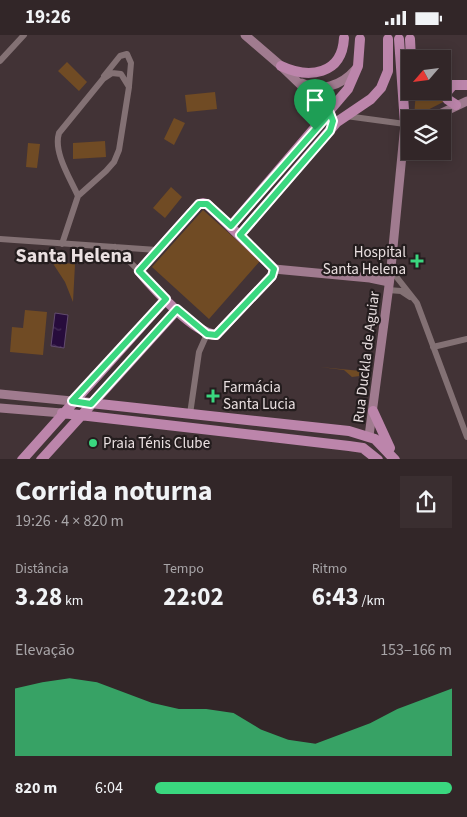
<!DOCTYPE html>
<html lang="pt">
<head>
<meta charset="utf-8">
<style>
  body { margin:0; font-family:"Source Sans 3",sans-serif; background:#3a2e30; color:#f1f3f6; height:100vh; display:flex; flex-direction:column; font-size:19px; white-space:nowrap }
  * { box-sizing:border-box; margin:0 }
  p { font-size:16px; color:#a8a5a8 }
  .icon { flex:none; width:28px; height:28px; fill:none; stroke:currentColor; stroke-width:2; stroke-linecap:round; stroke-linejoin:round }
  .map { position:relative; height:424px; overflow:hidden }
  .side { display:flex; flex-direction:column; background:#322628; flex:1 }
  .side>* { flex:none }
  .needle { width:32px; rotate:242deg }
  .buttons { position:absolute; left:401px; top:15px; display:grid; gap:10px }
  .buttons a { display:grid; place-items:center; width:50px; height:50px; border-radius:0px; background:#322628; box-shadow:0 2px 12px #0003,0 0 0 1px #4d4345; font-size:25px }
  .pin { position:absolute; display:grid; place-items:center; width:42px; height:42px; color:#fff; margin:-51px -21px; border-radius:50% 50% 50% 0; rotate:-45deg; box-shadow:0 0 5px #0007 }
  .pin .icon { rotate:45deg }
  .round { display:grid; place-items:center; flex:none; width:52px; height:52px; border-radius:0px; background:#3a2e30 }
  .overview { display:flex; align-items:center; justify-content:space-between; height:85px; padding:0 15px }
  h1 { font-size:28px; font-weight:700; line-height:38px }
  .stats { display:grid; grid-template-columns:repeat(3,1fr); gap:8px; height:85px; padding:5px 15px }
  .stats div { display:grid; align-content:center }
  .stats b { font-size:25px; font-weight:700 }
  .stats small { font-size:14px; font-weight:400 }
  .stats p { font-size:14px }
  .chart { height:140px; padding:10px 15px }
  .chart p { display:flex; justify-content:space-between }
  .chart svg { width:100%; height:90px; margin-top:5px; fill:#3ad77f; opacity:.7 }
  ul { padding:0 15px; list-style:none; font-size:16px }
  li { display:grid; grid-template-columns:80px 60px 1fr; align-items:center; height:38px }
  li i { height:12px; border-radius:6px; background:#3ad77f }
  .status { display:flex; justify-content:space-between; align-items:center; height:35px; padding:0 25px; background:#322628; direction:ltr }
  .status svg { height:14px; fill:currentColor }
  .map>svg:first-child { display:block }
  .green { fill:#704b24 }
  .water { fill:url(#water-ripples); stroke:#624c6e }
  .lines { fill:none; stroke-linecap:round; stroke-linejoin:round }
  .minor { stroke:#837174; stroke-width:6 }
  .secondary { stroke:#a07b8f; stroke-width:9 }
  .primary { stroke:#bc85ab; stroke-width:10 }
  .route-casing { stroke:#fff; stroke-width:10 }
  .route { stroke:#3ad77f; stroke-width:6 }
  .poi-dot { fill:#3ad77f; stroke:#241d1e; stroke-width:2 }
  .labels { text-anchor:middle; stroke-width:4.5; stroke-linejoin:round; paint-order:stroke }
  .poi-label { font-size:15px; fill:#eae0e1; stroke:#241d1e; text-anchor:start }
  .street-label { font-size:15px; fill:#eae0e1; stroke:#241d1e }
  .district-label { font-size:20px; font-weight:bold; fill:#eae0e1; stroke:#241d1e }
</style>
</head>
<body>
<div class="status"><b>19:26</b><svg viewBox="0 0 49 12"><path d="M0 12V9h3v3zM5 12V6h3v6zM10 12V3h3v9zM15 12V0h3v12zM26 1h20v11H26zM47 4h2v5h-2z"/></svg></div>
<div class="map">
<svg width="467" height="425" viewBox="0 0 467 425">
  <defs>
    <pattern id="water-ripples" width="26" height="14" patternUnits="userSpaceOnUse" patternTransform="scale(1.25)"><rect width="26" height="14" fill="#270c3c"/><path d="M2 4q2-2 4 0t4 0M15 11q2-2 4 0t4 0" fill="none" stroke="#462f58"/></pattern>
  </defs>
  <rect width="100%" height="100%" fill="#423336"/>
  <path class="green" d="M 67,27 L 87,47 L 79,56 L 58,36 Z
    M 416,56 L 449,59 L 449,64 L 414,82 Z
    M 215,57 L 217,74 L 187,77 L 185,60 Z
    M 174,83 L 185,88 L 174,110 L 164,104 Z
    M 105,106 L 106,122 L 73,124 L 73,108 Z
    M 28,108 L 40,109 L 37,133 L 26,132 Z
    M 171,152 L 182,162 L 165,183 L 153,173 Z
    M 203,175 L 260,226 L 209,284 L 152,232 Z
    M 52,227 L 75,229 L 73,267 L 65,247 Z
    M 25,275 L 47,277 L 43,320 L 10,317 L 12,292 L 23,293 Z
    M 320,332 L 361,336 L 360,341 L 352,342 L 344,335 Z"/>
  <path class="water" d="M 55,278 L 68,280 L 64,313 L 51,311 Z"/>
  <g class="lines">
    <path class="minor" d="M 0,26 L 24,0
      M 104,41 L 120,21 L 127,19 L 131,28 L 129,51
      M 346,81 L 405,89
      M 0,204 L 157,215
      M 62,209 L 78,161 L 106,136 L 114,127 L 119,115 L 129,52 L 121,39 L 112,38 L 103,44 L 59,98 C 53,117 70,143 78,161
      M 115,212 L 139,236
      M 391,235 L 417,268 L 467,402
      M 388,255 L 401,256 L 410,262
      M 433,312 L 467,304
      M 190,379 L 199,317 L 207,299"/>
    <path class="secondary" d="M 245,0 L 281,31 L 330,78
      M 302,48 C 321,57 341,51 355,35
      M 429,84 L 467,66
      M 274,234 L 370,243 L 389,247
      M 0,359 L 72,366
      M 0,373 L 62,378
      M 369,401 L 390,243 L 405,89 L 410,90"/>
    <path class="primary" d="M 399,4 L 405,89
      M 410,4 L 411,24
      M 281,31 C 309,44 342,40 344,3
      M 442,50 L 467,50
      M 452,51 L 447,57 L 447,64 L 456,70
      M 203,168 L 207,169 L 274,234 L 272,241 L 216,300 C 194,298 154,254 139,236 L 199,169 Z
      M 231,191 L 348,54 L 358,31 L 360,4
      M 240,200 L 337,87 L 371,64 L 381,53 L 388,36 L 388,4
      M 72,366 L 349,396 L 375,404 L 395,425
      M 373,376 L 390,413
      M 62,378 L 349,411 L 363,413 L 378,425
      M 22,425 L 166,264
      M 41,425 L 177,275"/>
  </g>
  <g class="lines">
    <defs>
      <path id="route" d="M 330,78 L 333,86 L 330,96 L 240,200 L 274,234 L 272,241 L 216,300 L 207,299 L 177,274 L 91,369 L 72,366 L 166,264 L 139,236 L 199,169 L 207,169 L 231,191 Z"/>
    </defs>
    <use href="#route" class="route-casing"/>
    <use href="#route" class="route"/>
  </g>
  <g class="poi-dot">
    <path d="M414.5 218.5h5v5h5v5h-5v5h-5v-5h-5v-5h5z"/>
    <path d="M210.5 353.5h5v5h5v5h-5v5h-5v-5h-5v-5h5z"/>
    <circle cx="93" cy="408" r="5"/>
  </g>
  <g class="labels">
    <g class="poi-label">
      <text x="406" y="222" text-anchor="end">Hospital<tspan x="406" dy="17">Santa Helena</tspan></text>
      <text x="223" y="357">Farmácia<tspan x="223" dy="17">Santa Lucia</tspan></text>
      <text x="103" y="413">Praia Ténis Clube</text>
    </g>
    <g class="street-label">
      <text transform="translate(366 322) rotate(-83)" y="5">Rua Duckla de Aguiar</text>
    </g>
    <g class="district-label">
      <text x="74" y="227">Santa Helena</text>
    </g>
  </g>
</svg>
<div class="buttons">
<a><svg class="needle" viewBox="-14 -14 28 28"><path d="M0-13l5 13h-10z" fill="#e53935"/><path d="M0 13l5-13h-10z" fill="#a8a5a8"/></svg></a>
<a><svg class="icon" aria-label="layers" viewBox="0 0 24 24"><path d="M12 4l9 5-9 5-9-5zM3 14l9 5 9-5"/></svg></a>
</div>
<div class="pin" style="left:315px;top:95px;background:#1e9e55"><svg class="icon" aria-label="arrive" viewBox="0 0 24 24"><path d="M6 21V4h12l-3 4 3 4H6"/></svg></div>
</div>
<section class="side">
<div class="overview"><div><h1>Corrida noturna</h1><p>19:26 · 4 × 820 m</p></div><a class="round"><svg class="icon" aria-label="share" viewBox="0 0 24 24"><path d="M12 15V3M7 8l5-5 5 5M5 13v7h14v-7"/></svg></a></div>
<div class="stats">
<div><p>Distância</p><b>3.28<small> km</small></b></div>
<div><p>Tempo</p><b>22:02</b></div>
<div><p>Ritmo</p><b>6:43<small> /km</small></b></div>
</div>
<div class="chart"><p><span>Elevação</span>153–166 m</p>
<svg viewBox="0 0 160 44" preserveAspectRatio="none"><path d="M0 44V11L10 8L20 6L30 8L40 13L50 18L60 21L70 21L80 23L90 31L100 36L110 38L120 33L130 28L140 21L150 16L160 11V44z"/></svg>
</div>
<ul>
<li><b>820 m</b>6:04<i style="width:100%"></i></li>
</ul>
</section>
</body>
</html>
